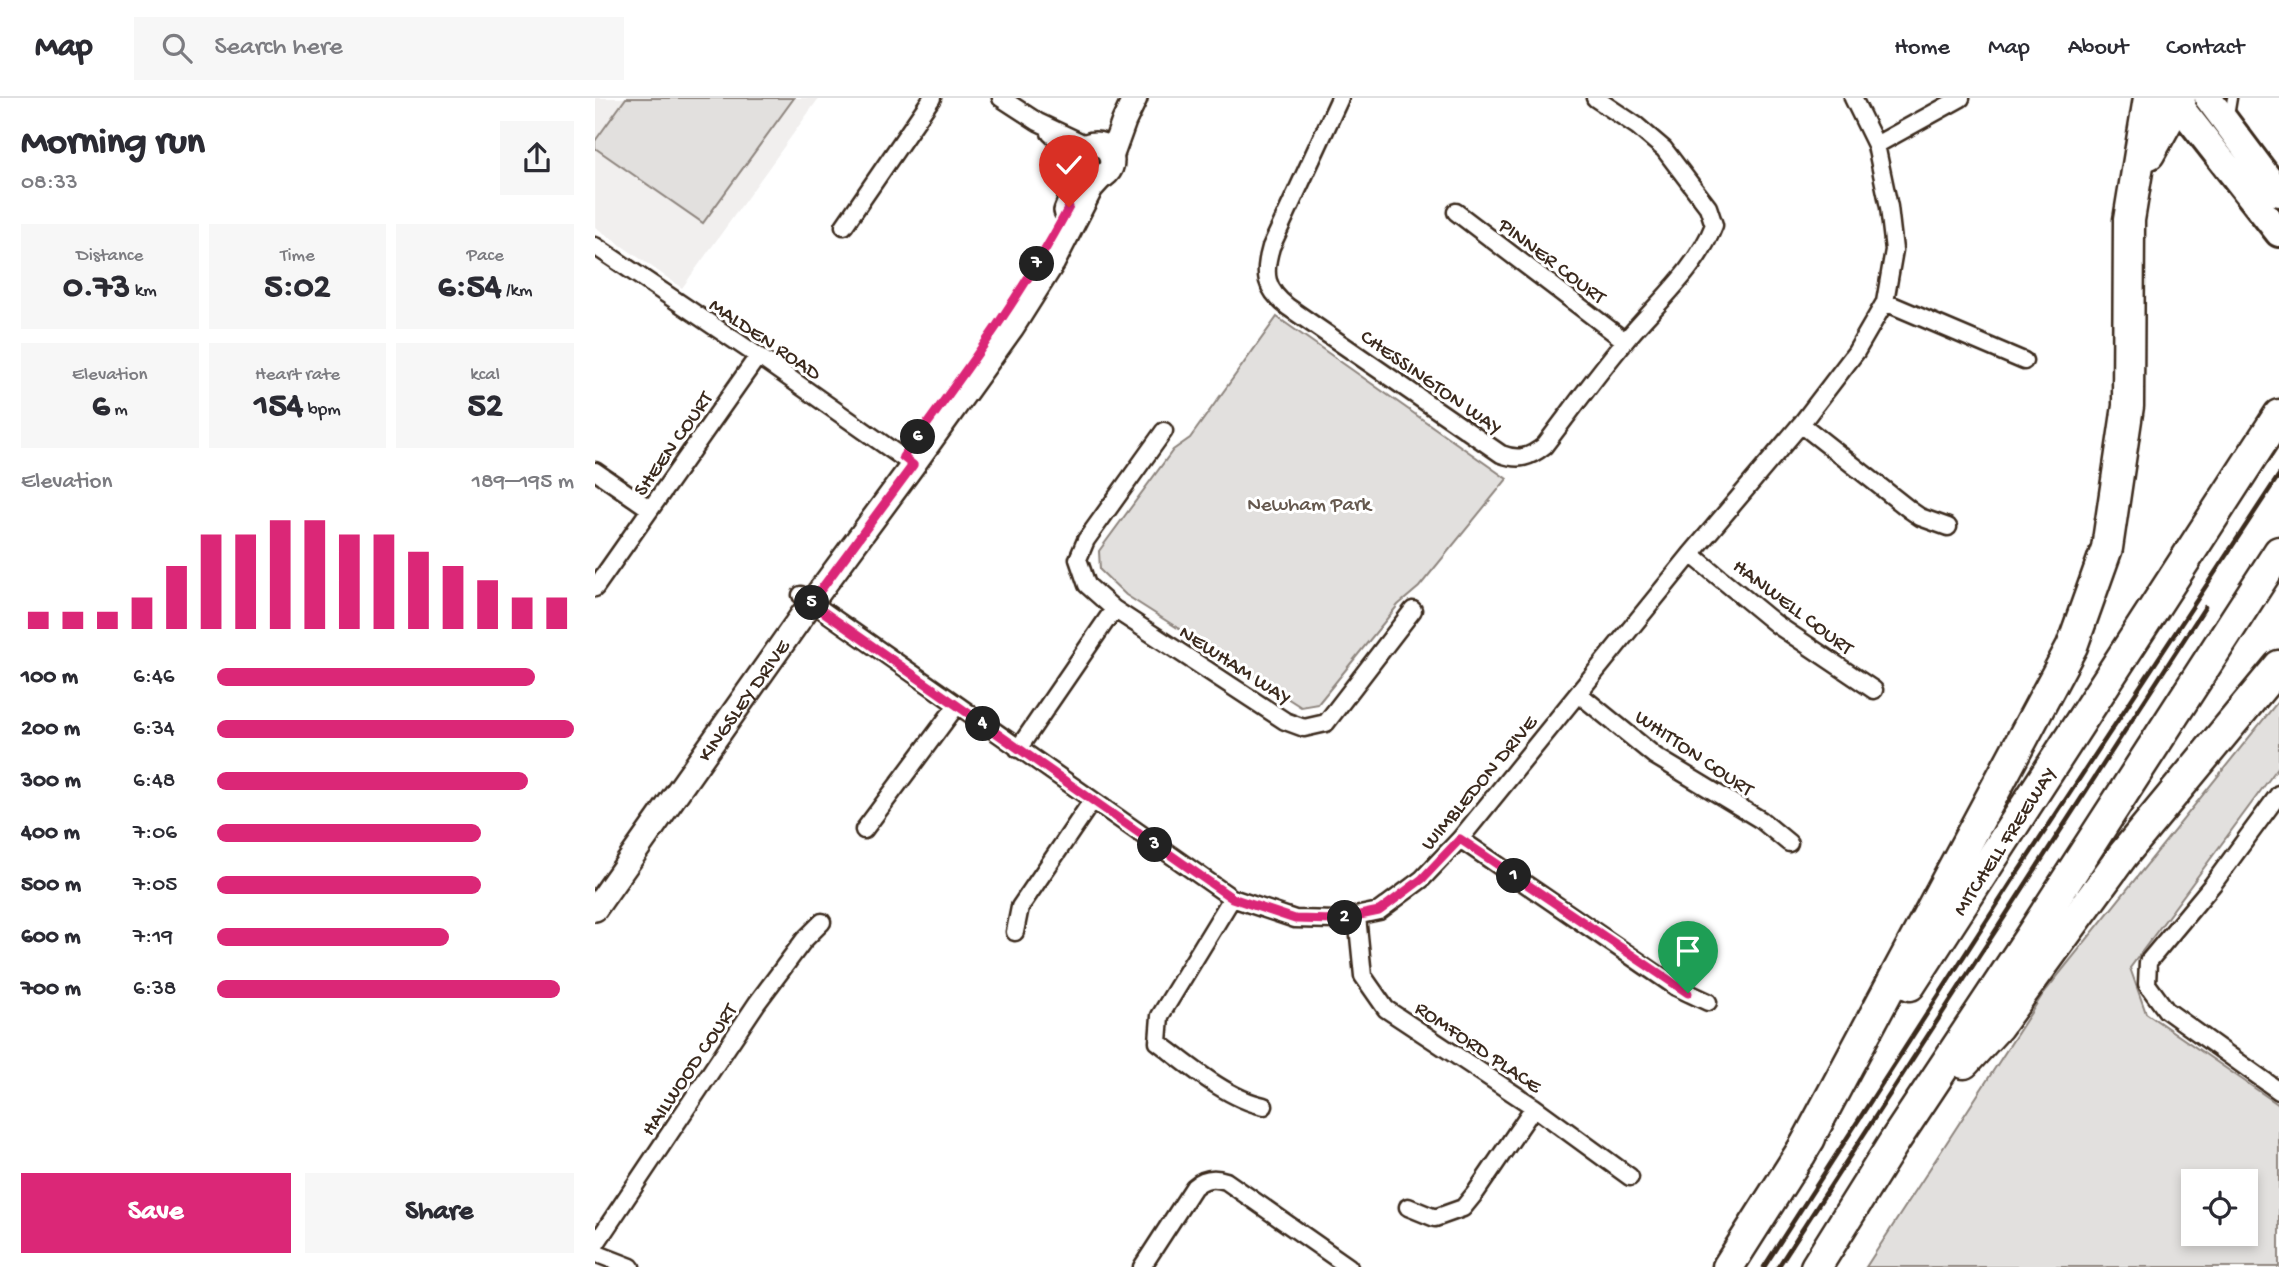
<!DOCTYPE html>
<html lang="en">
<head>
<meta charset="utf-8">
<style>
  body { margin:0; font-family:"Gochi Hand",sans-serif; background:#f7f7f7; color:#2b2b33; height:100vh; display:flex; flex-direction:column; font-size:26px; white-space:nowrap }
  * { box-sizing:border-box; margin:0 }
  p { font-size:23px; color:#7c7c81 }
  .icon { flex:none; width:38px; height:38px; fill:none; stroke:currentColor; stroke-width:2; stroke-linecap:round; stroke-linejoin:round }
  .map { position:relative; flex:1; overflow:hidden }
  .details { display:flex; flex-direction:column; background:#fff; width:595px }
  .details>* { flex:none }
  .buttons { position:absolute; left:1586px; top:1071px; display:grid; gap:14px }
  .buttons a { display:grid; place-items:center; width:77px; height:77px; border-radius:0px; background:#fff; box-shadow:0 4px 10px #0003; font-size:35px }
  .pin { position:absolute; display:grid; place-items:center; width:60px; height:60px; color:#fff; margin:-72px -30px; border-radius:50% 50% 50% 0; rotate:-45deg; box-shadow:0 0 7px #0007 }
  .pin .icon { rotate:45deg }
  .km { position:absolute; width:35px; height:35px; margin:-18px; border-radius:50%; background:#222; color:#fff; font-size:19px; line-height:35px; text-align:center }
  .round { display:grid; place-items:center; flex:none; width:74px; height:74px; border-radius:0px; background:#f7f7f7 }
  .headline { display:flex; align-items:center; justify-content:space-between; height:119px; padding:0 21px }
  h1 { font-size:38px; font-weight:700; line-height:52px }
  .metrics { display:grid; grid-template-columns:repeat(3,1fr); gap:10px; height:119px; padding:7px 21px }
  .metrics div { display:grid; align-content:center; border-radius:0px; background:#f7f7f7; text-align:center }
  .metrics b { font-size:35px; font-weight:700 }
  .metrics small { font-size:19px; font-weight:400 }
  .metrics p { font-size:19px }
  .chart { height:196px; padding:14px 21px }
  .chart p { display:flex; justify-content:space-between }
  .chart svg { width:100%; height:126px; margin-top:7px; stroke:#db2777; stroke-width:6 }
  .button { display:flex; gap:14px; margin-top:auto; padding:14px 21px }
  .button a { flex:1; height:80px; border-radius:0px; background:#db2777; color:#fff; font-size:28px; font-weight:700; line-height:80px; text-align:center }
  .button a+a { background:#f7f7f7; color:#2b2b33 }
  ul { padding:0 21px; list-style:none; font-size:23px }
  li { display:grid; grid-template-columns:112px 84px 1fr; align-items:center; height:52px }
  li i { height:18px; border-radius:9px; background:#db2777 }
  header { display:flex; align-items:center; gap:42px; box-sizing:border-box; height:98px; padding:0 35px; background:#fff; border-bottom:2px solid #e1e1e2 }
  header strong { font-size:33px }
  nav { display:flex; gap:38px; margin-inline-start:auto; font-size:24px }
  .search { width:490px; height:63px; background:#f7f7f7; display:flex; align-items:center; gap:18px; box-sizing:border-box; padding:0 24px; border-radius:0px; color:#7c7c81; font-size:26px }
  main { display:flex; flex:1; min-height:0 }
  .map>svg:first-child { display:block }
  .built { fill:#f1efee }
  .green { fill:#e2e0de; stroke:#8e857e; stroke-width:2; fill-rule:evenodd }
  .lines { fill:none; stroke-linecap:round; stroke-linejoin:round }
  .service-casing { stroke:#3b2a1e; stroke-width:13 }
  .minor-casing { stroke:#3b2a1e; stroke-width:21 }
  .secondary-casing { stroke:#3b2a1e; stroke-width:28 }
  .primary-casing { stroke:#3b2a1e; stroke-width:32 }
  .motorway-casing { stroke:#3b2a1e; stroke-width:35 }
  .service { stroke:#fff; stroke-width:8 }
  .minor { stroke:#fff; stroke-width:16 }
  .secondary { stroke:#fff; stroke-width:23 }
  .primary { stroke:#fff; stroke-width:26 }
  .motorway { stroke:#fff; stroke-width:30 }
  .rail { stroke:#3b2a1e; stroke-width:4.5 }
  .route-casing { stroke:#fff; stroke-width:14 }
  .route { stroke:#db2777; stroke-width:9 }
  .labels { text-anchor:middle; stroke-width:6; stroke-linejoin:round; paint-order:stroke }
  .street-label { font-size:21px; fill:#3b2a1e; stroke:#fff }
  .park-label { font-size:21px; fill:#65584e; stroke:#fff }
</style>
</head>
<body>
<header>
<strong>Map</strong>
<div class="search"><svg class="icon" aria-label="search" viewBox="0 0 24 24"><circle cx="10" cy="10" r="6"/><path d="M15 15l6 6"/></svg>Search here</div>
<nav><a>Home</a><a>Map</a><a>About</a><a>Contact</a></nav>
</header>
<main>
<section class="details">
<div class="headline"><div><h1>Morning run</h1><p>08:33</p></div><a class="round"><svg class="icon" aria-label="share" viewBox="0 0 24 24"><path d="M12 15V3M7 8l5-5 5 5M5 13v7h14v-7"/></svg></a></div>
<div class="metrics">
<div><p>Distance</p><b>0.73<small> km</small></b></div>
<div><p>Time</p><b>5:02</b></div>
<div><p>Pace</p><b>6:54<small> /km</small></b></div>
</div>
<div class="metrics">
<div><p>Elevation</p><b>6<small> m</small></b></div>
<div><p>Heart rate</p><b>154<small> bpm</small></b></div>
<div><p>kcal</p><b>52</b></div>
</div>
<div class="chart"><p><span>Elevation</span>189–195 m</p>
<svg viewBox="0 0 160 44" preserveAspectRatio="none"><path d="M5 44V38M15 44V38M25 44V38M35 44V33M45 44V22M55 44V11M65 44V11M75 44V6M85 44V6M95 44V11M105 44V11M115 44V17M125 44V22M135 44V27M145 44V33M155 44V33"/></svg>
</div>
<ul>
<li><b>100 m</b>6:46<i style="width:89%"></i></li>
<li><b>200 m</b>6:34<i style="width:100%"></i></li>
<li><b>300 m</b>6:48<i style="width:87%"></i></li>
<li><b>400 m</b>7:06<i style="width:74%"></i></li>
<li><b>500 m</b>7:05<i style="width:74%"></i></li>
<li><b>600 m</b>7:19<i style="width:65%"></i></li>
<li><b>700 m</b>6:38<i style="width:96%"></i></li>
</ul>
<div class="button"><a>Save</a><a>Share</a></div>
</section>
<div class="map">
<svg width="1684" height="1169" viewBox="0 0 1684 1169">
  <rect width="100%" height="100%" fill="#fff"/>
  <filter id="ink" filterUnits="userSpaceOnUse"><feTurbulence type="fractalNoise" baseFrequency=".0143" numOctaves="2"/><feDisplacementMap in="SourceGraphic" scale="14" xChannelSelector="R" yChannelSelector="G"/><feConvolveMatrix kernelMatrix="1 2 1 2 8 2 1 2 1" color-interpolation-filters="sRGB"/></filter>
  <g filter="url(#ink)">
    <path class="built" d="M 0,0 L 224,0 L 87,190 L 0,129 Z"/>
    <path class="green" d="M 31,0 L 199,0 L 108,125 L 0,50 L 0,43 Z
      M 682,219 L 912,381 L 824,489 L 803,507 L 723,606 L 706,609 L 531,497 L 505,472 L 504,453 L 578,352 L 595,340 Z
      M 1684,602 L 1684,668 L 1535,870 L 1551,915 L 1684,1007 L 1684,1169 L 1271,1169 L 1448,896 ZM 1598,1083 L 1650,1083 L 1650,1136 L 1598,1136 Z"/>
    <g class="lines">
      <defs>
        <path id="service" d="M 1634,18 L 1637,0"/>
        <path id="minor" d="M 406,0 L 443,24 L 494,48
          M 745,0 L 676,149 C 668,176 670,191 693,209 L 906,356 C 924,363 935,359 949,348 C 976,313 1002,276 1031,242 C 1061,206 1102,171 1119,127 L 1113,109 L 1069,51 L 1042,28 L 1000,0
          M 455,35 L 483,61
          M 1281,47 L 1366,0
          M 861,114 L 1030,243
          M 249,128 L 337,0
          M 0,148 L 163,258 L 318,367
          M 1290,204 L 1429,263
          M 1206,326 L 1315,412 L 1325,419 L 1353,429
          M 569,333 L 491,442 L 483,461 L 492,487 L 519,511 L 690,623 L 709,630 L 731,625 L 818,512
          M 0,373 L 55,411
          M 1096,456 L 1181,526 L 1279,592
          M 0,490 L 163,258
          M 206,497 L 637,800 L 700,821 L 741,822 L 784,813 L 827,781 L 865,741 L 1096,456 L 1206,326 L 1261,254 L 1290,204 L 1299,152 L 1294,109 L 1281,47 L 1258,0
          M 984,596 L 1060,658 L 1166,722 L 1194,745
          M 423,651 L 519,511
          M 1684,696 L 1618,786 L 1553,864 L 1552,886 L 1571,912 L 1684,993
          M 269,732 L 362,607
          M 865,741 L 1081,889 L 1113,904
          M 637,800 L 565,918 L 563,944 C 592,966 633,1001 669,1008
          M 762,818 L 768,878 L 791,911 L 939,1009 L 1035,1079
          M 420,834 L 425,809 L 497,703
          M 813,1109 L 840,1120 L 868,1110 L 881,1094 L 939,1009
          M 0,1147 L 162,905 L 209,842 L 227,824
          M 0,1155 L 36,1169
          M 547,1169 L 599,1089 C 609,1080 619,1079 631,1083 L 754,1169"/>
        <g id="secondary">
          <circle cx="500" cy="63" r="17"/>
          <path d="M 516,59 L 529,23 L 540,0"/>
          <path d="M 471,113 L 480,90 L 484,67"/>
          <path id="s1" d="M 0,811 L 216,505 L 318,367 L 417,229 L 458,164 L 496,90 L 506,79"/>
        </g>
        <path id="primary" d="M 1578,0 L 1684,135
          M 1613,0 L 1684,95"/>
        <g id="motorway">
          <path d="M 1554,56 L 1585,0"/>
          <path id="s2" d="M 1315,887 L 1684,317"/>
          <path d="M 1369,965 L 1403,928 L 1528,757 L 1684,568"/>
          <path d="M 1205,1057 L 1477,548 L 1512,450 L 1533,308 L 1534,122 L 1554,0"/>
          <path d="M 1133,1169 L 1215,1040"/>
          <path d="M 1221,1169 L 1301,1041 L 1437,836 L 1684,454"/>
        </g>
      </defs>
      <use href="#service" class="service-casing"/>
      <use href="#minor" class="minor-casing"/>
      <use href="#secondary" class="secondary-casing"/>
      <use href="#primary" class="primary-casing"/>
      <use href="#motorway" class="motorway-casing"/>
      <use href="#service" class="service"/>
      <use href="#minor" class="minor"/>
      <use href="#secondary" class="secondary"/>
      <use href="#primary" class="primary"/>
      <use href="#motorway" class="motorway"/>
      <path class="rail" d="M 1169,1169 L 1423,774 L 1684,377
        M 1183,1169 L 1610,509"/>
    </g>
  </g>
  <g class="lines" filter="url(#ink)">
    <defs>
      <path id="route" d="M 474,109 C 427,198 367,278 308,359 L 318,367 L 216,505 L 637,800 L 700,821 L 741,822 L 784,813 L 827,781 L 865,741 L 1093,895"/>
    </defs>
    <use href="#route" class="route-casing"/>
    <use href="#route" class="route"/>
  </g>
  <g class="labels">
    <g class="street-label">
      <text transform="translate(958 162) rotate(37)" y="7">PINNER COURT</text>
      <text transform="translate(171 240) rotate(34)" y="7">MALDEN ROAD</text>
      <text transform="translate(837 283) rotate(35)" y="7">CHESSINGTON WAY</text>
      <text transform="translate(77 345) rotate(-55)" y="7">SHEEN COURT</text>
      <text transform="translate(1199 508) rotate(37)" y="7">HANWELL COURT</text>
      <text transform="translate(641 566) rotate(33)" y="7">NEWHAM WAY</text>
      <text dy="7" stroke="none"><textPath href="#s1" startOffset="256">KINGSLEY DRIVE</textPath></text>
      <text transform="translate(1100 654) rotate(34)" y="7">WHITTON COURT</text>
      <text transform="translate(883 684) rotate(-50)" y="7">WIMBLEDON DRIVE</text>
      <text dy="7" stroke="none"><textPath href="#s2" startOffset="172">MITCHELL FREEWAY</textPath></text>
      <text transform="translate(884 948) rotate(34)" y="7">ROMFORD PLACE</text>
      <text transform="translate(93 971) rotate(-56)" y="7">HAILWOOD COURT</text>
    </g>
    <g class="park-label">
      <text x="714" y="412">Newham Park</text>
    </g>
  </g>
</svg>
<div class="buttons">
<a><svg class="icon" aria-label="locate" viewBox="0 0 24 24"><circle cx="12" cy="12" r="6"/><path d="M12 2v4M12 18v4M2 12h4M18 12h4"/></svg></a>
</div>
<div class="pin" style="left:1093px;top:895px;background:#1e9e55"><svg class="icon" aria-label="arrive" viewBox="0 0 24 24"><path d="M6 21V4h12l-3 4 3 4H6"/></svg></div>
<div class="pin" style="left:474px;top:109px;background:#d93025"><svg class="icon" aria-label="check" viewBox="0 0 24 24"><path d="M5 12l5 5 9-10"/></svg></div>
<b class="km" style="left:919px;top:778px">1</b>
<b class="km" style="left:750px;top:820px">2</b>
<b class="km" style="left:560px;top:747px">3</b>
<b class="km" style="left:388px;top:626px">4</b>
<b class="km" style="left:217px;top:505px">5</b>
<b class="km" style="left:323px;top:339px">6</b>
<b class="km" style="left:442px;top:166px">7</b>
</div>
</main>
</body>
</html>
